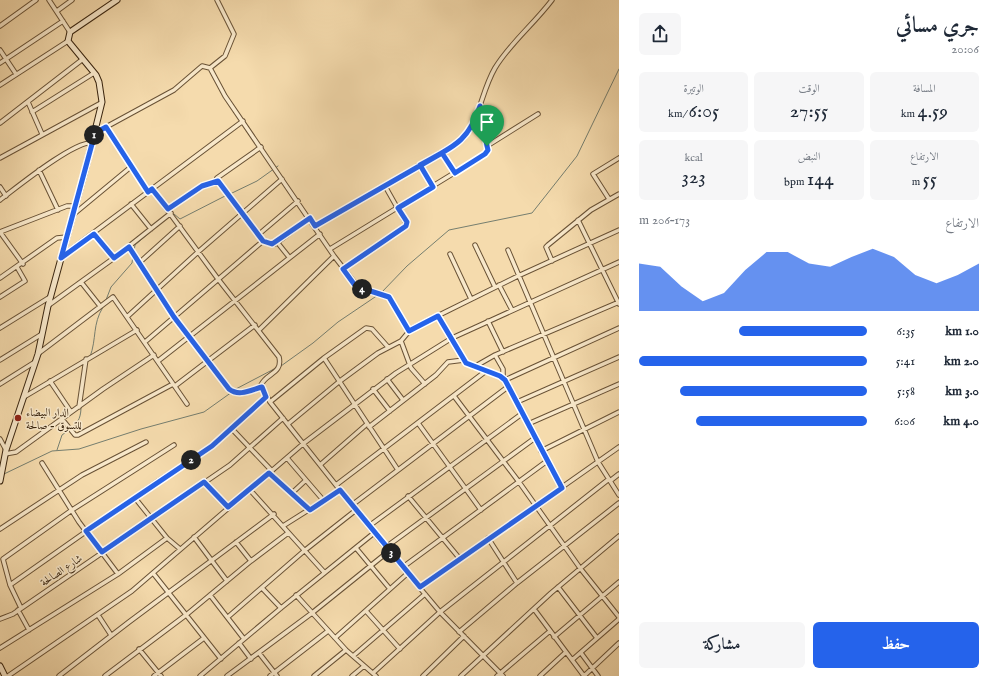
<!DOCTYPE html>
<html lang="ar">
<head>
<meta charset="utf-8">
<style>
  body { margin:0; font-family:"IM FELL English",Amiri,serif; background:#f6f6f7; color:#1f2937; direction:rtl; height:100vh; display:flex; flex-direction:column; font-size:15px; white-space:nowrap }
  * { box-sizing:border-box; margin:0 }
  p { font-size:13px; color:#747a83 }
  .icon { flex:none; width:22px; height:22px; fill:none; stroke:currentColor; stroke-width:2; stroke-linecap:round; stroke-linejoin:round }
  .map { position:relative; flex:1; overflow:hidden; direction:ltr }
  .sheet { display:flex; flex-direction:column; background:#fff; width:380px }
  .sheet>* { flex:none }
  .pin { position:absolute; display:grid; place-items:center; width:34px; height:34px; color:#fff; margin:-41px -17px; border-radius:50% 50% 50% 0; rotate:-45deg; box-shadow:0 0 4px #0007 }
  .pin .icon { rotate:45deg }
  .km { position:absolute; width:20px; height:20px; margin:-10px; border-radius:50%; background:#222; color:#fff; font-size:11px; line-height:20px; text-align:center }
  .round { display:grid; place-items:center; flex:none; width:42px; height:42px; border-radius:6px; background:#f6f6f7 }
  .overview { display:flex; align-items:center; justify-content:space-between; height:68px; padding:0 20px }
  h1 { font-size:22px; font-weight:600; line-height:30px }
  .figures { display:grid; grid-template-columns:repeat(3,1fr); gap:6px; height:68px; padding:4px 20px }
  .figures div { display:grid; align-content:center; border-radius:6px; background:#f6f6f7; text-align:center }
  .figures b { font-size:20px; font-weight:600 }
  .figures small { font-size:11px; font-weight:400 }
  .figures p { font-size:11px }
  .chart { height:112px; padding:8px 20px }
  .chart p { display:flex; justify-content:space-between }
  .chart svg { width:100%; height:72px; margin-top:4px; fill:#2563eb; opacity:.7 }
  .button { display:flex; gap:8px; margin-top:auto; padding:8px 20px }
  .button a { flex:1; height:46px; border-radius:6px; background:#2563eb; color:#fff; font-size:16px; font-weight:600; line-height:46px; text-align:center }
  .button a+a { background:#f6f6f7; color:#1f2937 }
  ul { padding:0 20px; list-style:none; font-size:13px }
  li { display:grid; grid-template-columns:64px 48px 1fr; align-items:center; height:30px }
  li i { height:10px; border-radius:5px; background:#2563eb }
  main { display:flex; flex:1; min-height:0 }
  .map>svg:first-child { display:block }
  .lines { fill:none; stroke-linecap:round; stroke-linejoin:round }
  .stream { stroke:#757e6f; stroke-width:1 }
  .street-casing { stroke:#695236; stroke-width:5.5 }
  .secondary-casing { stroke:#3a250f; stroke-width:7 }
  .street { stroke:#f8e8ca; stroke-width:3.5 }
  .secondary { stroke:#f8e8ca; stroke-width:5 }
  .route-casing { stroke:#fff; stroke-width:8 }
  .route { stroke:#2563eb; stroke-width:5 }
  .poi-dot { fill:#8f2418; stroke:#f8e8ca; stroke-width:1.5 }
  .labels { text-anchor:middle; stroke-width:3; stroke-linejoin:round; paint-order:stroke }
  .poi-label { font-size:11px; fill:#3a250f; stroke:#f8e8ca; text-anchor:start }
  .street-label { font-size:11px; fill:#3a250f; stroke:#f8e8ca }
</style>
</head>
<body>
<main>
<section class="sheet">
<div class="overview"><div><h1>جري مسائي</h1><p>20:06</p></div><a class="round"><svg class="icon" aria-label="share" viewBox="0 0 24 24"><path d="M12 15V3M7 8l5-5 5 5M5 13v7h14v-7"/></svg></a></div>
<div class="figures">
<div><p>المسافة</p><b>4.59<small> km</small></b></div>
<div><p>الوقت</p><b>27:55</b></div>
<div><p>الوتيرة</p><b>6:05<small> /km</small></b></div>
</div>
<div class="figures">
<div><p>الارتفاع</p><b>55<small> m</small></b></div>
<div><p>النبض</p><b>144<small> bpm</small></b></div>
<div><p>kcal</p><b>323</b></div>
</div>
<div class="chart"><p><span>الارتفاع</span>173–206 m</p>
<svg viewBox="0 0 160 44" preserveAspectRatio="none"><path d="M0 44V15L10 17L20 29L30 38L40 33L50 19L60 8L70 8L80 15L90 17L100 11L110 6L120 11L130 22L140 27L150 22L160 15V44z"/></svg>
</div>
<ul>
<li><b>1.0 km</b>6:35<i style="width:56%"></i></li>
<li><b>2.0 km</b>5:41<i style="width:100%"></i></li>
<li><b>3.0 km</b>5:58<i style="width:82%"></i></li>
<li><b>4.0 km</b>6:06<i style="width:75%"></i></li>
</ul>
<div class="button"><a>حفظ</a><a>مشاركة</a></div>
</section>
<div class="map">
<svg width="619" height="676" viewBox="0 0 619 676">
  <rect width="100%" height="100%" fill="#f5dbad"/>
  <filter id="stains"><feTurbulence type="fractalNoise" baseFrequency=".005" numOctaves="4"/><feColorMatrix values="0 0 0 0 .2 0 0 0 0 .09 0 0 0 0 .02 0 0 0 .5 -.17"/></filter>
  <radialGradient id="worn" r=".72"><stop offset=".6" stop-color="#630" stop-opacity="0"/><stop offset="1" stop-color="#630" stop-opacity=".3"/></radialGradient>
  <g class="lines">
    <path class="stream" d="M 230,194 L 257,181 L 278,166
      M 167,218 L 174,214 L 180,219 L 227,195
      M 134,251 L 135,245 L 149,233
      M 381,293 L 407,266 L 449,230 L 532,213 L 577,156 L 619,69
      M 106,300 L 111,287 L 132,263 L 133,256
      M 90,357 C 97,338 92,325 103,307
      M 281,366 L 313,343 L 338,322 L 378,295
      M 234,390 L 276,368
      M 72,428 C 79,422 81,416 81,407
      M 57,450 L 62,435 L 69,430
      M 4,474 L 52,451 L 79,449 L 141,429 L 204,412 L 232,392"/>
    <defs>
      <path id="street" d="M 49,0 L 70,32
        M 57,11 L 72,0
        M 0,26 L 36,0
        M 0,50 L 16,74
        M 0,63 L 63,21
        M 210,68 L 225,56 L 234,34 L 217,0
        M 0,85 L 68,41
        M 28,102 L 42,134
        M 32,112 L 94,73
        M 0,123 L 83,59
        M 106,127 L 148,192
        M 95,133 L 174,90 L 202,66 L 210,68 L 225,96 L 334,256 L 259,330
        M 487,146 L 538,114
        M 442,153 L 455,173
        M 0,158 L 101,103
        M 420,165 L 433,187
        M 39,170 L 58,210
        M 0,187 L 6,196
        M 152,189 L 218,279 L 279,357 C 283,374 266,373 261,385 L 270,402 L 378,538 L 440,612 L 503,676
        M 609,199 L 593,174 L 619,158
        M 0,200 C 16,188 75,140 92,143
        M 131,204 L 151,229
        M 168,209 L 202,186 L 218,181
        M 74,214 L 132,166
        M 578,220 L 619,304
        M 180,226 L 139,263 L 174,317 L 229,389 C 238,397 251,390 261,387
        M 315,226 L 462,140 C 480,120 481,92 495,68 C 511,42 534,24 552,0
        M 0,232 L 67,206 L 75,206
        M 0,232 L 23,264
        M 94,233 L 114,258
        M 258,235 L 298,201
        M 263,241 L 275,244 L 310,218
        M 277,242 L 289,257
        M 475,245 L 495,287
        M 129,247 L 139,263
        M 330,249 L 485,154 L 488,150 L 480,107
        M 508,250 L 598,462 L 619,495
        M 450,254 L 471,299
        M 334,256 L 358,287 L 364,290 L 389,297 L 409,331
        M 61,257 L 243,121
        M 552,261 L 546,247 L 548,245 L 591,210 L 619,194
        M 343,269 L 407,225 L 385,186
        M 0,278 L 57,238 L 67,237
        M 81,282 L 100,306
        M 499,285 L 512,310
        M 0,297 L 25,281 L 17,267
        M 49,305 L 114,258 L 171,213
        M 128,316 L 198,252 L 282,179
        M 438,316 L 466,363 L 500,376 L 505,380 L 562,487
        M 488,321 L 503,352
        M 0,328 L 50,297
        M 401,341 L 411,368 L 425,384
        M 145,342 L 263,241 L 217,178 L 261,147
        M 39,353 L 113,297 L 187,404
        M 495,355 L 503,369 L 503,378
        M 324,358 L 398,470
        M 0,360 L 42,334
        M 158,361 L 320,234
        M 474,367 L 495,355 L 619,302
        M 387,379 L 403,400
        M 505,380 L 619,328
        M 50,381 L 71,412
        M 0,384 L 35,362
        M 175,386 L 255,325
        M 373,389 L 390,411
        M 454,396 L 519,482 L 580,568 L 619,617
        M 24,397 L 137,330
        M 270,402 L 324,358 L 366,328 L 372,329 L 388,347
        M 517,402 L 619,357
        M 79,407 L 86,359
        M 62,419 L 75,435 L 78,435 L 173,384
        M 418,423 L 481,510
        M 288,424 L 340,381 L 378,353 L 401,341 L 411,329 L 518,276 L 619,230
        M 528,424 L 619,384
        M 369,427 L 436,375 L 448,362 L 464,360
        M 232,429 L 272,471
        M 0,439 L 6,450
        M 541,451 L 619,412
        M 5,454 L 16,452 L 103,389 L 154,355
        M 287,458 L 324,501
        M 42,463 L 79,522 L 118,574
        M 320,465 L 367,424
        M 269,473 L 310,510
        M 610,481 L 619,474
        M 204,482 L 228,507
        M 336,485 L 486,371
        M 250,490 L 324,572
        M 292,493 L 306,480
        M 408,496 L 460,559
        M 352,505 L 509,386
        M 283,526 L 340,490
        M 369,526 L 523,413
        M 0,529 L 82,475 L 146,442
        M 194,537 L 227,581
        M 167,538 L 180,549
        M 488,538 L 517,583
        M 386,547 L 535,438
        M 356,548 L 390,589
        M 251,561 L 288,533
        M 403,567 L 547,461
        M 153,573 L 221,659
        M 10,585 L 158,481 L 212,446 L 266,397
        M 420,587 L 619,447
        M 558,587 L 597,638
        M 262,588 L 281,608
        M 210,595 L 244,639
        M 296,595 L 346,650 L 376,676
        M 21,608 L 10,585 L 3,559 L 72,510 L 174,445
        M 534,609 L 584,676
        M 18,610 L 29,630
        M 366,611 L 400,649
        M 98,615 L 111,635
        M 228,617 L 304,551 L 356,510
        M 0,619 L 13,614 L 230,465 L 283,418
        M 459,632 L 517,583 L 619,503
        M 554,637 L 619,582
        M 335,638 L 408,573
        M 239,643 L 251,659
        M 0,648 L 118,574 L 167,538 L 135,498
        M 139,649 L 161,676
        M 259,653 L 277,676
        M 581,653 L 598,676
        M 353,656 L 425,594
        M 572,660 L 619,619
        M 373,673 L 440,612 L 609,479
        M 8,676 L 132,591 L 304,443 L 396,373 L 452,338 L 619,262
        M 59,676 L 129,622 L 274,514
        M 105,676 L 186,615 L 251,561 L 236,542
        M 154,676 L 204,638
        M 200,676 L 281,608 L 374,533
        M 227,676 L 312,613 L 389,551
        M 270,676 L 328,631
        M 314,676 L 346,650
        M 352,676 L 364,666
        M 423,676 L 464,636
        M 461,676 L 551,593 L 619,536
        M 497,676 L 550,631
        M 540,676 L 566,652
        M 584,676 L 619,643"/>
      <path id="secondary" d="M 0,481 L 6,450 L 38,354 L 48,306 L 86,167 L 102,102 L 99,82 L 96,75 L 68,41 L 70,32 L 117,0
        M 0,666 L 5,676"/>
    </defs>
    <use href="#street" class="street-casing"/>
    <use href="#secondary" class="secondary-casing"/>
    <use href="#street" class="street"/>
    <use href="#secondary" class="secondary"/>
  </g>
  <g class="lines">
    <defs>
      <path id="route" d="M 487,146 L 488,150 L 485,154 L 455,173 L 442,153 L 315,226 L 310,218 L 272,244 L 263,241 L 218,181 L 202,186 L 168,209 L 152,189 L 148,192 L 106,127 L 95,133 L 61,258 L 94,234 L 114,258 L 129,247 L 174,317 L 229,389 C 239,397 251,390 262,387 L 266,397 L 212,446 L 86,531 L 102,552 L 204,482 L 228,507 L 269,473 L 310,510 L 340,490 L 420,587 L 562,488 L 505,380 L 500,376 L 466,363 L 438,316 L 409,331 L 389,297 L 361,288 L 354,284 L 343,269 L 406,226 L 407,222 L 398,208 L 433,187 L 420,165 C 452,147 468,143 480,106 L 487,146"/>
    </defs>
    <use href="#route" class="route-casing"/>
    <use href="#route" class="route"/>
  </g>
  <circle class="poi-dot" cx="18" cy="418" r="4"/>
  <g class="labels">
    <g class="poi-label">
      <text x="26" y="416">الدار البيضاء<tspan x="26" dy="13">للتسوق - صالحة</tspan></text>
    </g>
    <g class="street-label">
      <text transform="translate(61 570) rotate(-34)" y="4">شارع الصالحة</text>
    </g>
  </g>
  <rect width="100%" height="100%" filter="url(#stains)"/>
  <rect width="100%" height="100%" fill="url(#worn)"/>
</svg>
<div class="pin" style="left:487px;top:146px;background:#1e9e55"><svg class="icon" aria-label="arrive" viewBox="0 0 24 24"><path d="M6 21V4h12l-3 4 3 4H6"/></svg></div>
<b class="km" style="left:94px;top:135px">1</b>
<b class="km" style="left:191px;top:460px">2</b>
<b class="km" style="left:391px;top:553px">3</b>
<b class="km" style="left:362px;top:289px">4</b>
</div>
</main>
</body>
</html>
